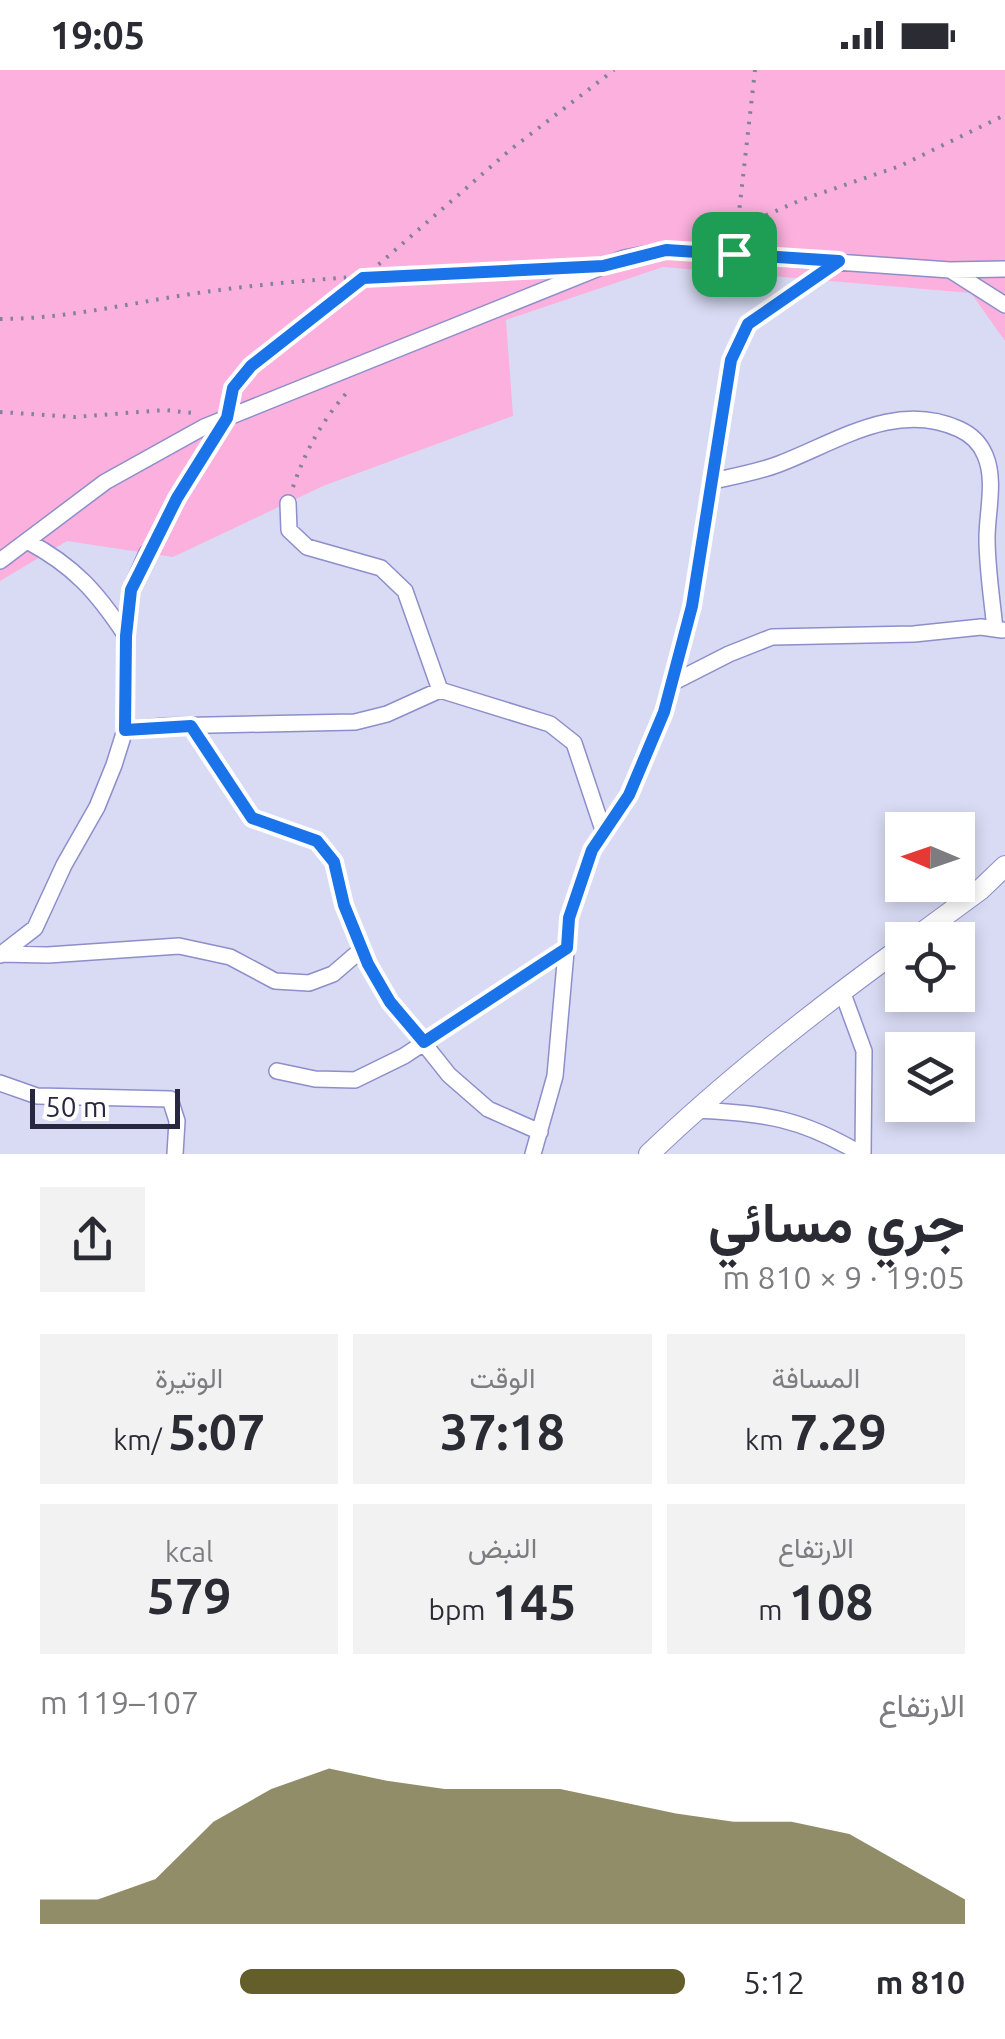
<!DOCTYPE html>
<html lang="ar">
<head>
<meta charset="utf-8">
<style>
  body { margin:0; font-family:Ubuntu,Vazirmatn,sans-serif; background:#f2f2f3; color:#2b2b33; direction:rtl; height:100vh; display:flex; flex-direction:column; font-size:38px; white-space:nowrap }
  * { box-sizing:border-box; margin:0 }
  p { font-size:32px; color:#7c7c81 }
  .icon { flex:none; width:55px; height:55px; fill:none; stroke:currentColor; stroke-width:2; stroke-linecap:round; stroke-linejoin:round }
  .map { position:relative; height:1084px; overflow:hidden; direction:ltr }
  .panel { display:flex; flex-direction:column; background:#fff; flex:1 }
  .panel>* { flex:none }
  .needle { width:65px; rotate:272deg }
  .fabs { position:absolute; left:885px; top:742px; display:grid; gap:20px }
  .fabs a { display:grid; place-items:center; width:90px; height:90px; border-radius:0px; background:#fff; box-shadow:0 5px 15px #0003; font-size:50px }
  .scale { position:absolute; left:30px; bottom:25px; width:150px; box-sizing:border-box; padding-left:10px; border:5px solid #27273f; border-top:0; font-size:28px; line-height:35px; white-space:nowrap; color:#27273f; -webkit-text-stroke:8px #fefefe; paint-order:stroke }
  .pin { position:absolute; display:grid; place-items:center; width:85px; height:85px; color:#fff; margin:-42px; border-radius:20px; box-shadow:0 5px 15px #0006 }
  .round { display:grid; place-items:center; flex:none; width:105px; height:105px; border-radius:0px; background:#f2f2f3 }
  .overview { display:flex; align-items:center; justify-content:space-between; height:170px; padding:0 40px }
  h1 { font-size:55px; font-weight:700; line-height:75px }
  .stats { display:grid; grid-template-columns:repeat(3,1fr); gap:15px; height:170px; padding:10px 40px }
  .stats div { display:grid; align-content:center; border-radius:0px; background:#f2f2f3; text-align:center }
  .stats b { font-size:50px; font-weight:700 }
  .stats small { font-size:28px; font-weight:400 }
  .stats p { font-size:28px }
  .chart { height:280px; padding:20px 40px }
  .chart p { display:flex; justify-content:space-between }
  .chart svg { width:100%; height:180px; margin-top:10px; fill:#635e2a; opacity:.7 }
  ul { padding:0 40px; list-style:none; font-size:32px }
  li { display:grid; grid-template-columns:160px 120px 1fr; align-items:center; height:75px }
  li i { height:25px; border-radius:12px; background:#635e2a }
  .status { display:flex; justify-content:space-between; align-items:center; height:70px; padding:0 50px; background:#fff; direction:ltr }
  .status svg { height:28px; fill:currentColor }
  .map>svg:first-child { display:block }
  .green { fill:#fbb0dd }
  .lines { fill:none; stroke-linecap:round; stroke-linejoin:round }
  .minor-casing { stroke:#8d8eca; stroke-width:18 }
  .tertiary-casing { stroke:#8d8eca; stroke-width:22 }
  .path { stroke:#81829a; stroke-width:4; stroke-dasharray:2.5 8; stroke-linecap:butt }
  .minor { stroke:#fff; stroke-width:15 }
  .tertiary { stroke:#fff; stroke-width:20 }
  .route-casing { stroke:#fff; stroke-width:20 }
  .route { stroke:#1a73e8; stroke-width:12 }
</style>
</head>
<body>
<div class="status"><b>19:05</b><svg viewBox="0 0 49 12"><path d="M0 12V9h3v3zM5 12V6h3v6zM10 12V3h3v9zM15 12V0h3v12zM26 1h20v11H26zM47 4h2v5h-2z"/></svg></div>
<div class="map">
<svg width="1005" height="1084" viewBox="0 0 1005 1084">
  <rect width="100%" height="100%" fill="#d9dbf4"/>
  <path class="green" d="M 0,0 L 1005,0 L 1005,271 L 971,223 L 663,197 L 506,250 L 513,346 L 323,416 L 173,487 L 67,471 L 0,511 Z"/>
  <g class="lines">
    <defs>
      <path id="minor" d="M 950,200 L 1005,235
        M 713,411 C 735,406 758,402 779,394 C 837,372 896,330 959,359 C 970,364 980,373 985,385 C 996,410 987,442 987,468 C 987,498 992,529 995,559
        M 288,433 L 289,460 L 307,477 L 381,498 L 405,521 L 440,620
        M 27,471 C 74,496 97,522 126,566
        M 0,491 L 105,412 L 204,357 L 624,188 L 666,180 L 950,200 L 1005,199
        M 672,613 L 729,584 L 772,567 L 914,564 L 981,557 L 1002,560
        M 191,656 L 252,747 L 317,771 L 334,792 L 344,835 L 368,894 L 390,931 L 449,1005 L 488,1039 L 540,1062
        M 125,660 L 165,656 L 355,652 L 387,644 L 440,620 L 550,654 L 574,673 L 604,763
        M 1,884 L 48,885 L 179,876 L 230,887 L 275,911 L 309,913 L 333,904 L 362,879
        M 0,885 L 35,858 L 64,795 L 97,737 L 114,695 L 125,660 L 126,566 L 131,519 L 147,483
        M 842,921 L 864,981 L 863,1084
        M 277,1001 L 315,1009 L 355,1010 L 404,986 L 567,878
        M 0,1013 L 37,1026 L 170,1029 L 177,1051 L 175,1084
        M 695,1040 C 764,1043 801,1048 861,1084
        M 533,1084 L 555,1006 L 569,848 L 592,780 L 629,725 L 664,642 L 692,535 L 731,290 L 748,254 L 839,191"/>
      <path id="tertiary" d="M 912,870 L 980,820 L 1005,796
        M 649,1084 C 728,1008 814,941 902,877"/>
    </defs>
    <use href="#minor" class="minor-casing"/>
    <use href="#tertiary" class="tertiary-casing"/>
    <path class="path" d="M 737,158 L 801,130 L 900,96 L 1005,45
      M 736,169 L 755,0
      M 0,249 C 71,249 142,230 212,221 C 323,206 436,202 547,198
      M 232,326 L 233,318 L 251,296 L 363,208 L 510,80 L 614,0
      M 0,342 L 75,347 L 165,340 L 193,343
      M 293,417 C 306,379 323,349 350,319
      M 154,470 L 210,375"/>
    <use href="#minor" class="minor"/>
    <use href="#tertiary" class="tertiary"/>
  </g>
  <g class="lines">
    <defs>
      <path id="route" d="M 666,180 L 839,191 L 748,254 L 731,290 L 692,536 L 664,642 L 629,725 L 592,780 L 569,848 L 567,878 L 424,972 L 390,932 L 368,894 L 344,835 L 334,792 L 317,771 L 252,748 L 191,656 L 125,660 L 126,566 L 131,520 L 177,428 L 227,348 L 233,318 L 251,296 L 363,208 L 603,196 Z"/>
    </defs>
    <use href="#route" class="route-casing"/>
    <use href="#route" class="route"/>
  </g>
</svg>
<div class="fabs">
<a><svg class="needle" viewBox="-14 -14 28 28"><path d="M0-13l5 13h-10z" fill="#e53935"/><path d="M0 13l5-13h-10z" fill="#7c7c81"/></svg></a>
<a><svg class="icon" aria-label="locate" viewBox="0 0 24 24"><circle cx="12" cy="12" r="6"/><path d="M12 2v4M12 18v4M2 12h4M18 12h4"/></svg></a>
<a><svg class="icon" aria-label="layers" viewBox="0 0 24 24"><path d="M12 4l9 5-9 5-9-5zM3 14l9 5 9-5"/></svg></a>
</div>
<div class="scale">50 m</div>
<div class="pin" style="left:734px;top:184px;background:#1e9e55"><svg class="icon" aria-label="arrive" viewBox="0 0 24 24"><path d="M6 21V4h12l-3 4 3 4H6"/></svg></div>
</div>
<section class="panel">
<div class="overview"><div><h1>جري مسائي</h1><p>19:05 · 9 × 810 m</p></div><a class="round"><svg class="icon" aria-label="share" viewBox="0 0 24 24"><path d="M12 15V3M7 8l5-5 5 5M5 13v7h14v-7"/></svg></a></div>
<div class="stats">
<div><p>المسافة</p><b>7.29<small> km</small></b></div>
<div><p>الوقت</p><b>37:18</b></div>
<div><p>الوتيرة</p><b>5:07<small> /km</small></b></div>
</div>
<div class="stats">
<div><p>الارتفاع</p><b>108<small> m</small></b></div>
<div><p>النبض</p><b>145<small> bpm</small></b></div>
<div><p>kcal</p><b>579</b></div>
</div>
<div class="chart"><p><span>الارتفاع</span>107–119 m</p>
<svg viewBox="0 0 160 44" preserveAspectRatio="none"><path d="M0 44V38L10 38L20 33L30 19L40 11L50 6L60 9L70 11L80 11L90 11L100 14L110 17L120 19L130 19L140 22L150 30L160 38V44z"/></svg>
</div>
<ul>
<li><b>810 m</b>5:12<i style="width:69%"></i></li>
</ul>
</section>
</body>
</html>
